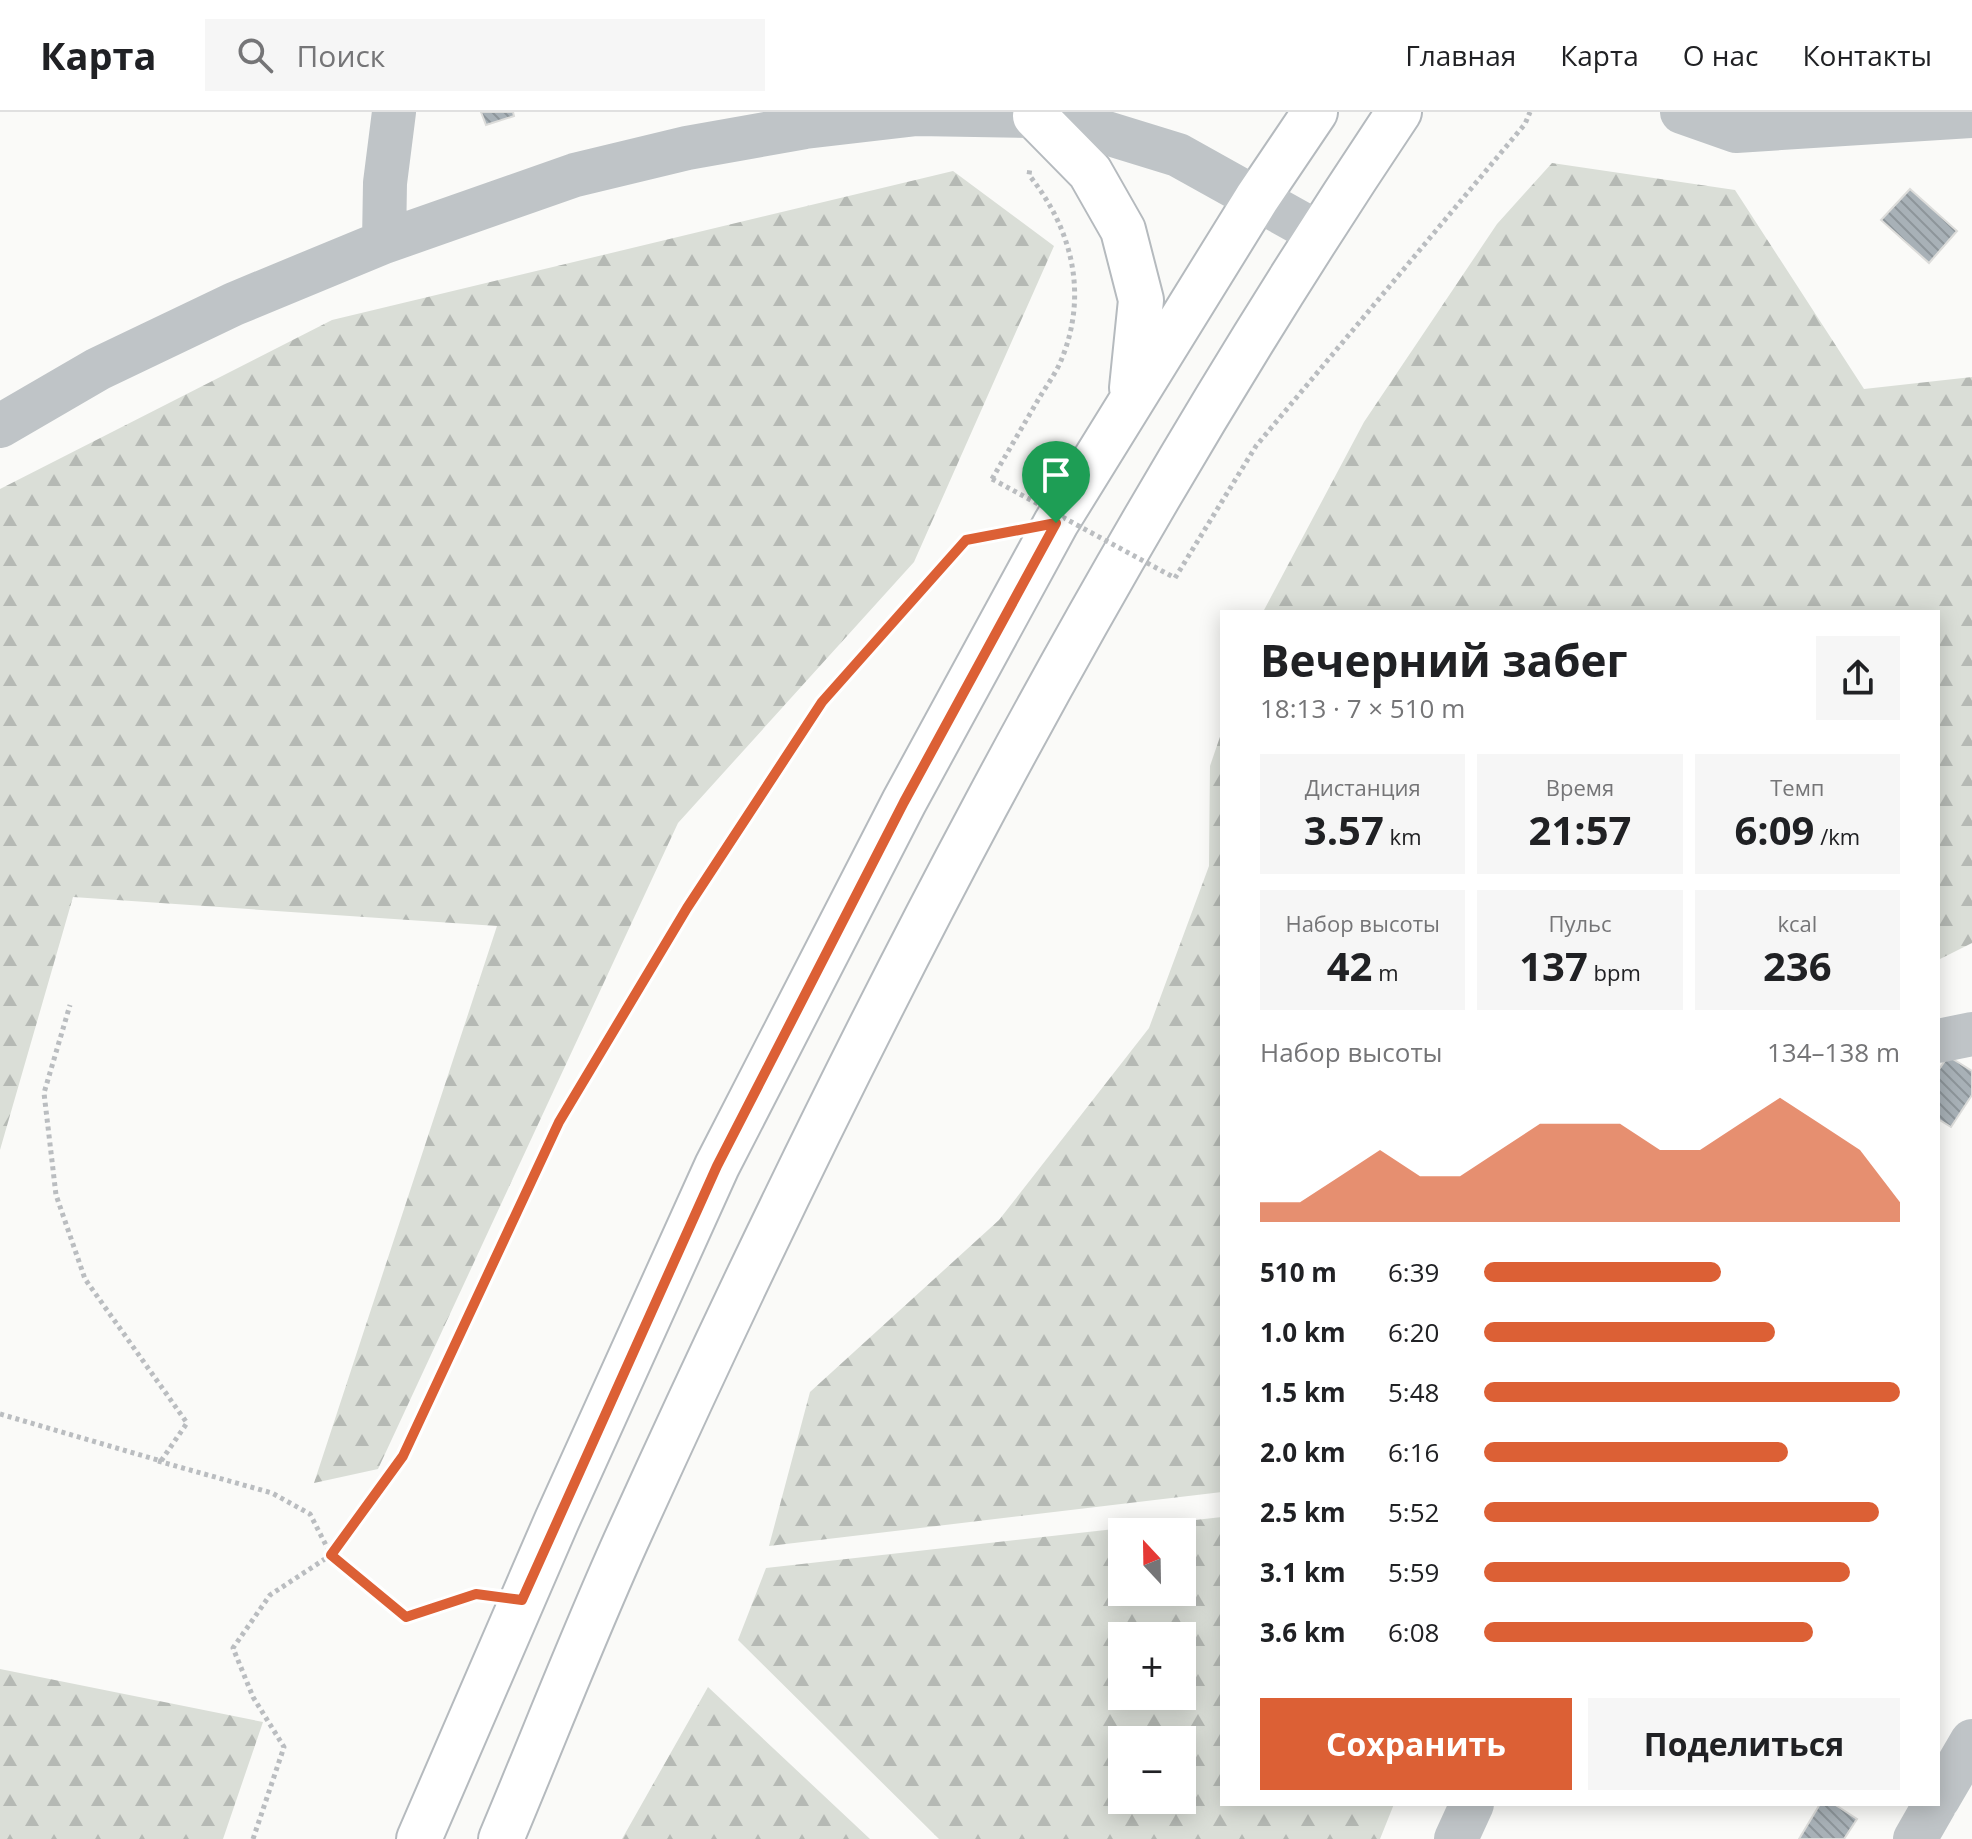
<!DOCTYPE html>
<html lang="ru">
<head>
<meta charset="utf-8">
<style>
  body { margin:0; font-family:"Open Sans",sans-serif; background:#f6f6f6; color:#202124; height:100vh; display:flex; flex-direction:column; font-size:30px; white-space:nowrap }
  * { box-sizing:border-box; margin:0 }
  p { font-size:26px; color:#757577 }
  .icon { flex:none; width:44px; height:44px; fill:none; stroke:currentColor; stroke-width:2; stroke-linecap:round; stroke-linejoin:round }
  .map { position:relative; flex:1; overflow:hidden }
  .details { position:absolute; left:1220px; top:498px; width:720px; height:1196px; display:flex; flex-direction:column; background:#fff; border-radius:0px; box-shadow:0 4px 20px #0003 }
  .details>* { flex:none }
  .needle { width:52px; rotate:338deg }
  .controls { position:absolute; left:1108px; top:1406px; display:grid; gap:16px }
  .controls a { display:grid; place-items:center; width:88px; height:88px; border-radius:0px; background:#fff; box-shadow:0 4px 20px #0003; font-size:40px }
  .pin { position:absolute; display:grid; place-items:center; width:68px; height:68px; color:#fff; margin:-82px -34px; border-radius:50% 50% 50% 0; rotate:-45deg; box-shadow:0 0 8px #0007 }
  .pin .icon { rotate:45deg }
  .round { display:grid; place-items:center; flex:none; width:84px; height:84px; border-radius:0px; background:#f6f6f6 }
  .summary { display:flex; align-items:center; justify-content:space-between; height:136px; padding:0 40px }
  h1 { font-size:44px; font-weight:700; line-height:60px }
  .stats { display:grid; grid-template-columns:repeat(3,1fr); gap:12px; height:136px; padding:8px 40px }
  .stats div { display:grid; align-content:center; border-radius:0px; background:#f6f6f6; text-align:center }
  .stats b { font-size:40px; font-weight:700 }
  .stats small { font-size:22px; font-weight:400 }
  .stats p { font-size:22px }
  .chart { height:224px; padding:16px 40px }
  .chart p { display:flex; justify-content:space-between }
  .chart svg { width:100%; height:144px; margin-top:8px; fill:#dc6035; opacity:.7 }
  .button { display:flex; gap:16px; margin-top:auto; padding:16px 40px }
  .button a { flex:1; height:92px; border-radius:0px; background:#dc6035; color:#fff; font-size:32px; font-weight:700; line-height:92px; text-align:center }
  .button a+a { background:#f6f6f6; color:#202124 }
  ul { padding:0 40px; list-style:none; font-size:26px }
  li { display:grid; grid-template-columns:128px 96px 1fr; align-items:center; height:60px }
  li i { height:20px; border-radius:10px; background:#dc6035 }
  header { display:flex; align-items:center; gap:48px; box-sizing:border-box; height:112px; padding:0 40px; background:#fff; border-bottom:2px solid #e0e0e0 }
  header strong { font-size:38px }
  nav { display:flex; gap:44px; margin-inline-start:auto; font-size:28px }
  .search { width:560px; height:72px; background:#f6f6f6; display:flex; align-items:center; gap:20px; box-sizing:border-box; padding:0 28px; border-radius:0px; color:#757577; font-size:30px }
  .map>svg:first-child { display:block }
  .forest { fill:url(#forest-firs); fill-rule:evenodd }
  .building { fill:url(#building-back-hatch); stroke:#dcdcda; stroke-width:2 }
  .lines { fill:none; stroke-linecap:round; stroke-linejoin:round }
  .major-casing { stroke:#b5babe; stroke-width:48 }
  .path { stroke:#babdc0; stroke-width:5; stroke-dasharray:4 4; stroke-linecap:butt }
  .minor { stroke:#bfc4c7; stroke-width:44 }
  .major { stroke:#fff; stroke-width:44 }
  .path-bridge { stroke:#babdc0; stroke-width:5; stroke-dasharray:4 4; stroke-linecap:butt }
  .route-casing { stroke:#fff; stroke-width:16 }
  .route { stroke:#dc6035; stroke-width:10 }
</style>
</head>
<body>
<header>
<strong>Карта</strong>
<div class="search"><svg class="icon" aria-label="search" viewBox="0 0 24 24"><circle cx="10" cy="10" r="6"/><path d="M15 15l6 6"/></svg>Поиск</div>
<nav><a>Главная</a><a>Карта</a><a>О нас</a><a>Контакты</a></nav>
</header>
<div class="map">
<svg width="1972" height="1727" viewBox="0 0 1972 1727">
  <defs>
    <pattern id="forest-firs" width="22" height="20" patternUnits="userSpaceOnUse" patternTransform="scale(2)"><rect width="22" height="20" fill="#daded7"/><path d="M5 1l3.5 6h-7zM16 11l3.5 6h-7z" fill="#b5b9b4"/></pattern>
    <pattern id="building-back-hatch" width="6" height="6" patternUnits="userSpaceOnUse" patternTransform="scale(2)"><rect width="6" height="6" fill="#a8b1b7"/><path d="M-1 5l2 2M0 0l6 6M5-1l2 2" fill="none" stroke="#8d959a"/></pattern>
  </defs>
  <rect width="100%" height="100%" fill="#fafaf8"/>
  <path class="forest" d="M 1552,51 L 1735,78 L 1864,277 L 1972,265 L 1972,831 L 1938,848 L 1938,500 L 1263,500 L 1364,310 L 1497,112 Z
    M 953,59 L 1054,134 L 914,450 L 678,711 L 378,1357 L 314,1371 L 497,814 L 73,785 L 0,1038 L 0,377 L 332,208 Z
    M 1222,619 L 1222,1380 L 769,1434 L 810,1280 L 999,1108 L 1149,916 L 1209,754 L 1210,654 Z
    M 1222,1405 L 1222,1692 L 1394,1692 L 1380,1727 L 939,1727 L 738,1528 L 766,1456 ZM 1182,1420 L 1182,1480 L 1122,1480 L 1122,1420 ZM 1122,1524 L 1182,1524 L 1182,1584 L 1122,1584 ZM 1122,1628 L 1182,1628 L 1182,1688 L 1122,1688 Z
    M 0,1557 L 263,1610 L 223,1727 L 0,1727 Z
    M 708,1575 L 870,1727 L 622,1727 Z"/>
  <path class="building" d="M 481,0 L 513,0 L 514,4 L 486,13 Z
    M 1910,77 L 1957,119 L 1929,151 L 1881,108 Z
    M 1948,944 L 1972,959 L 1972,983 L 1951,1015 L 1938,1007 L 1938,959 Z
    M 1820,1692 L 1834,1692 L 1857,1707 L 1844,1727 L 1799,1727 Z"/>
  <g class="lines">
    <defs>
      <path id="major" d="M 1035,4 L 1090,60 L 1123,118 L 1141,188 L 1132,276
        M 419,1727 L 557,1408 L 717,1054 L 904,690 L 1056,411 L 1257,86 L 1315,0
        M 501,1727 C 544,1625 584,1521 630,1420 C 852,930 1099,448 1399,0"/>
    </defs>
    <use href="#major" class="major-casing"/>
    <path class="path" d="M 992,367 C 1007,341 1023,314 1038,288 C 1045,276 1054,264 1060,251 C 1089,184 1073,118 1029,63 L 1030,56
      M 1175,466 L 1256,334 L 1525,12 L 1530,0
      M 0,1302 L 161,1349 L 187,1311 L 85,1167 L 56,1083 L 44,981 L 70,893
      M 158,1349 L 272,1381 L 310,1402 L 331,1443 L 406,1505 L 476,1482 L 483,1483
      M 253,1727 L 284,1635 L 253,1585 L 233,1536 L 270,1483 L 331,1443 L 403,1344 L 559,1010 L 687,796 L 822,590 L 966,428 L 1006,420"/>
    <path class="minor" d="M 1682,0 L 1736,19 L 1972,4
      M 384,130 L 385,71 L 394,0
      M 0,314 L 98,257 L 234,192 L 384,130 L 575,63 L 687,36 L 805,15 L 917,2 L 1035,4 L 1100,19 L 1178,43 L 1318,121
      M 1938,929 L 1972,922
      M 1938,1687 L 1972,1629
      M 1456,1727 L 1472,1692
      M 1915,1727 L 1935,1692"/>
    <use href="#major" class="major"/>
    <path class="path-bridge" d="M 992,367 L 1175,466"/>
  </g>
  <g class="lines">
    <defs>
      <path id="route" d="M 1056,411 L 904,690 L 717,1054 L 522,1488 L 476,1482 L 406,1505 L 331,1443 L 403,1344 L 559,1010 L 687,796 L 822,590 L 966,428 Z"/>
    </defs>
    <use href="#route" class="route-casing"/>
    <use href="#route" class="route"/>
  </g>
</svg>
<div class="controls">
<a><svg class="needle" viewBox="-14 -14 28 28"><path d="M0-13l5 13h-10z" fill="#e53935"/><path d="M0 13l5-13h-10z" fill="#757577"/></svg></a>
<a>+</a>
<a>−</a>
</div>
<div class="pin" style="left:1056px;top:411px;background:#1e9e55"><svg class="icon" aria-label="arrive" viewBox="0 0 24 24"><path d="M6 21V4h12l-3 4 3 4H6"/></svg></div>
<section class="details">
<div class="summary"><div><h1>Вечерний забег</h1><p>18:13 · 7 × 510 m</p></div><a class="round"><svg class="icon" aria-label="share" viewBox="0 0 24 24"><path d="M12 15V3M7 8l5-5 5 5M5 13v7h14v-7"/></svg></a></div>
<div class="stats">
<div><p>Дистанция</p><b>3.57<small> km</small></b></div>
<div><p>Время</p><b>21:57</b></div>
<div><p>Темп</p><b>6:09<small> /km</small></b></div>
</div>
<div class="stats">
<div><p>Набор высоты</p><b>42<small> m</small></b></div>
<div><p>Пульс</p><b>137<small> bpm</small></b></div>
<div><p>kcal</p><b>236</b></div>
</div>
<div class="chart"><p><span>Набор высоты</span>134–138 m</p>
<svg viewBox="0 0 160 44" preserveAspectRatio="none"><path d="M0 44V38L10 38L20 30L30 22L40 30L50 30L60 22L70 14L80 14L90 14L100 22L110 22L120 14L130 6L140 14L150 22L160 38V44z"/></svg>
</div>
<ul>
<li><b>510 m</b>6:39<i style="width:57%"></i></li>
<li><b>1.0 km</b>6:20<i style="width:70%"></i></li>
<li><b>1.5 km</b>5:48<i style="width:100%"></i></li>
<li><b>2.0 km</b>6:16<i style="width:73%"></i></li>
<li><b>2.5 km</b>5:52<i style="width:95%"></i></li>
<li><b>3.1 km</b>5:59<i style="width:88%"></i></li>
<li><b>3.6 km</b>6:08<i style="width:79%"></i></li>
</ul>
<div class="button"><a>Сохранить</a><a>Поделиться</a></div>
</section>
</div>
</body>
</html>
